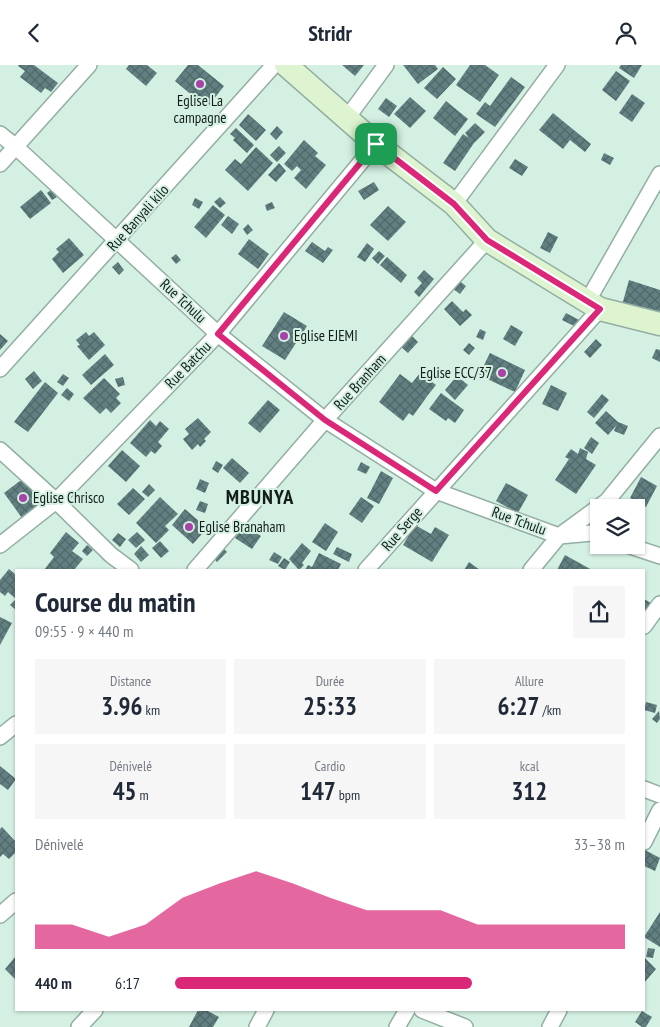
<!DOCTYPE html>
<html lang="fr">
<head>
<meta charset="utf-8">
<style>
  body { margin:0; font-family:"PT Sans Narrow",sans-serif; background:#f6f6f7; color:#1f2937; height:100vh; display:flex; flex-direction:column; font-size:19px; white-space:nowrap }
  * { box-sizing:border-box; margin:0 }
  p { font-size:16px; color:#747a83 }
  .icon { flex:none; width:28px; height:28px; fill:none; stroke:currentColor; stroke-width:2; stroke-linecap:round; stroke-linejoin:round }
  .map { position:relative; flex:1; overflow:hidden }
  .side { position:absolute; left:15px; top:504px; width:630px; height:442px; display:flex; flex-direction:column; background:#fff; border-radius:0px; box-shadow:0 1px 4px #0004 }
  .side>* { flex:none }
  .tools { position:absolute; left:590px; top:434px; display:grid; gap:10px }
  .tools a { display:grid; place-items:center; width:55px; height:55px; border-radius:0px; background:#fff; box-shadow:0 1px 4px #0004; font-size:25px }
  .pin { position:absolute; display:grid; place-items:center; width:42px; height:42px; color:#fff; margin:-21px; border-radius:10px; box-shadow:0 2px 8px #0006 }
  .round { display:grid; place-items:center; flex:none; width:52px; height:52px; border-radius:0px; background:#f6f6f7 }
  .overview { display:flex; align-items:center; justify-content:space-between; height:85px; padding:0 20px }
  h1 { font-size:28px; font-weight:700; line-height:38px }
  .metrics { display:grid; grid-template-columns:repeat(3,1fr); gap:8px; height:85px; padding:5px 20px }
  .metrics div { display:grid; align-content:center; border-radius:0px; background:#f6f6f7; text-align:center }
  .metrics b { font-size:25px; font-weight:700 }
  .metrics small { font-size:14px; font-weight:400 }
  .metrics p { font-size:14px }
  .chart { height:140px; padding:10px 20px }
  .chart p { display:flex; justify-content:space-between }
  .chart svg { width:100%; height:90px; margin-top:5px; fill:#db2777; opacity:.7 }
  ul { padding:0 20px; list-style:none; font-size:16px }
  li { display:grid; grid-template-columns:80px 60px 1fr; align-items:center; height:38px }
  li i { height:12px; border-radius:6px; background:#db2777 }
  header { display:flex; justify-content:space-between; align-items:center; height:65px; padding:0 20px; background:#fff; font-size:22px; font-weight:700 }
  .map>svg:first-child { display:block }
  .building { fill:url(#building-cross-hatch) }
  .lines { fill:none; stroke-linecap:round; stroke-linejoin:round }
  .street-casing { stroke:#93aea2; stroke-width:18 }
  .secondary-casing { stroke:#93aea2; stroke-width:25 }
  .street { stroke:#fff; stroke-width:15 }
  .secondary { stroke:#def4d1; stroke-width:22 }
  .route-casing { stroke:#fff; stroke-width:10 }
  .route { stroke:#db2777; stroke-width:6 }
  .poi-dot { fill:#a742a7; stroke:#d4f0e3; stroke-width:2 }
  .labels { text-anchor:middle; stroke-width:4; stroke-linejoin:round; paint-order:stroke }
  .poi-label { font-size:15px; fill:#131e19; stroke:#d4f0e3; text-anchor:start }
  .street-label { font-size:15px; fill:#131e19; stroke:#d4f0e3 }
  .district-label { font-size:20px; font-weight:bold; letter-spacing:1px; fill:#131e19; stroke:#d4f0e3 }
</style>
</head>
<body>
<header><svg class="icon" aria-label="back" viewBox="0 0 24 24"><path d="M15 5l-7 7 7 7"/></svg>Stridr<svg class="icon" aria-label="person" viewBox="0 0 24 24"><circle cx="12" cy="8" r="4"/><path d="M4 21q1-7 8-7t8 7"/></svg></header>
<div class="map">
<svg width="660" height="962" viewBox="0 0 660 962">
  <defs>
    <pattern id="building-cross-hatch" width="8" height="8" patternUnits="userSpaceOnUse" patternTransform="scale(1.25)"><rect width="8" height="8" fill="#628081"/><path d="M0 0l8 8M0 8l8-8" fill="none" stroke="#506869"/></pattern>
  </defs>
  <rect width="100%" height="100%" fill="#d4f0e3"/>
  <path class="building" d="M 19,0 L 34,0 L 58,18 L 51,27 L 45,23 L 41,28 L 20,12 L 25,6 L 18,1 Z
    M 129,0 L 147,0 L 157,8 L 146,21 L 126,4 Z
    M 188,0 L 198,0 L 224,21 L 207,43 L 175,16 Z
    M 342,0 L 364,0 L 355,11 Z
    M 403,0 L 435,0 L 438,4 L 418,19 Z
    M 470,0 L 485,0 L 499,10 L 480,37 L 456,20 Z
    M 621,0 L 642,0 L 634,13 L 619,3 Z
    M 443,2 L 456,14 L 437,34 L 424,23 Z
    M 616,6 L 630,16 L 616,36 L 602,25 Z
    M 511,12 L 525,22 L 495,62 L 476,49 L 485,37 L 490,41 Z
    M 632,29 L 645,38 L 632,57 L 619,48 Z
    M 410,32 L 426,46 L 410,63 L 394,49 Z
    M 386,33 L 397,41 L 389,52 L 378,44 Z
    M 446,36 L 468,54 L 455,71 L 433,53 Z
    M 553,48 L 591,79 L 585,87 L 570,75 L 563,84 L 539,65 Z
    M 248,49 L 266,65 L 256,76 L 239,60 Z
    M 475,58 L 485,67 L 474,78 L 455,106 L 443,98 L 463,69 L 469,73 L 465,68 Z
    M 277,61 L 283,67 L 276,75 L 270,69 Z
    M 236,63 L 254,80 L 247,88 L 233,75 L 235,73 L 230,69 Z
    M 304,75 L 318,88 L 315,91 L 326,100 L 306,124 L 294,113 L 301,105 L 297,101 L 292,106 L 284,99 Z
    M 279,81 L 286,88 L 277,97 L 270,90 Z
    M 256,82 L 273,98 L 248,126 L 225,105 L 235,94 L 241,99 Z
    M 604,88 L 614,93 L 610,100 L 601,95 Z
    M 515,94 L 528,102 L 522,111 L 509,103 Z
    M 279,98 L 286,106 L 276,117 L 268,110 Z
    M 374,117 L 379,125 L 364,135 L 358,126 Z
    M 52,124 L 57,132 L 52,135 L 47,128 Z
    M 41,125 L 51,138 L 30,154 L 20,142 Z
    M 220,132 L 226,138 L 220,143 L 214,137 Z
    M 195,133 L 203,137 L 199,144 L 192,140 Z
    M 272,137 L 275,143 L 267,146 L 265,140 Z
    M 213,140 L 225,150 L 206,173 L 194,162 Z
    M 388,141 L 406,157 L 388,176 L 370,160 Z
    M 228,151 L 239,159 L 232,169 L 221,160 Z
    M 248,159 L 253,165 L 247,170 L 243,164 Z
    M 548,167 L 558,172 L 550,188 L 540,183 Z
    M 69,173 L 84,190 L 63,208 L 52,194 L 59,187 L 56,184 Z
    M 249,174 L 269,189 L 258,204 L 238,189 Z
    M 312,177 L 325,186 L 328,182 L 333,185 L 323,198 L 305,186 Z
    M 367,178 L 374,184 L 365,197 L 357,192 Z
    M 379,186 L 385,191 L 378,199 L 372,193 Z
    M 176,189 L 181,195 L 176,199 L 171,193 Z
    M 387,192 L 407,210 L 401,218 L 380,200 Z
    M 118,197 L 124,205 L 119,210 L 112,202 Z
    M 424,205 L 434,214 L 419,232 L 414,227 L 422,218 L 417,213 Z
    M 458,215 L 466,221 L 460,229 L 452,223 Z
    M 629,215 L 660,225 L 660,252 L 622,240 Z
    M 452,236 L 463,247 L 466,244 L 472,250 L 460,261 L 444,244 Z
    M 284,247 L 307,261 L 285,295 L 262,281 Z
    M 566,248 L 579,255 L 576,262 L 562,255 Z
    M 511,260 L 523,267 L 515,281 L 503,274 Z
    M 480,264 L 486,267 L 483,275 L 476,272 Z
    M 86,267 L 89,271 L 94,267 L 105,280 L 89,295 L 77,281 L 80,280 L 76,275 Z
    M 409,268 L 418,277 L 408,288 L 399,280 Z
    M 0,269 L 8,276 L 0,285 Z
    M 596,274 L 602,280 L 590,293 L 584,287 Z
    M 469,278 L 475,283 L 469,290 L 463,285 Z
    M 656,284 L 660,285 L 660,297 L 652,293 Z
    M 490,288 L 525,305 L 515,327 L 479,310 Z
    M 105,289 L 114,300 L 91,320 L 82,310 Z
    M 34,306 L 42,316 L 33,324 L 25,314 Z
    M 420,308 L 436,320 L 428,330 L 420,324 L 428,330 L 413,351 L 409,348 L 403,356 L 379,337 L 400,309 L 412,318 Z
    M 63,309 L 69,313 L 63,321 L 57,317 Z
    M 457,311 L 468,320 L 455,335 L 445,325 Z
    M 123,312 L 125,320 L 118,322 L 115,314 Z
    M 104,313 L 120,329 L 116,333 L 121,338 L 111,348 L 106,343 L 100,349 L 83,333 Z
    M 45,317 L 58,328 L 28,367 L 14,357 Z
    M 551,320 L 567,328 L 558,346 L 542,339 Z
    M 67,323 L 74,329 L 69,336 L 61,330 Z
    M 441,328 L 464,345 L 455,358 L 448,353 L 446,356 L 429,344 Z
    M 602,329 L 609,335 L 594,353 L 587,347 Z
    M 268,335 L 280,345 L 260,368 L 248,358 Z
    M 606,346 L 618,357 L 628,361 L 624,370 L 614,366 L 616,361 L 608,370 L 595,358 Z
    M 198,353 L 211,367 L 204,374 L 206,376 L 200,382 L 198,379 L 192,385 L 183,374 L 189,369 L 185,364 Z
    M 150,355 L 156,361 L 160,356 L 169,364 L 158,377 L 162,381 L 155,389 L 151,386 L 146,392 L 130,378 Z
    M 591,372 L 599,378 L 592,389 L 584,383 Z
    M 580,383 L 588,387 L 586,394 L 596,400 L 576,429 L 555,415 L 569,394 L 565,392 L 571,384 L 578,389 Z
    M 122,385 L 140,401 L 126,417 L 108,401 Z
    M 232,393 L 249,408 L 240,418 L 223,403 Z
    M 216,396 L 223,400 L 218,408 L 212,404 Z
    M 361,397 L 370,402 L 366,409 L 357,405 Z
    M 381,406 L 393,413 L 379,439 L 367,433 Z
    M 25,412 L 43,438 L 22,453 L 4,428 Z
    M 641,412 L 657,421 L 646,442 L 630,433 Z
    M 200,414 L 209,418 L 205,428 L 196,424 Z
    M 506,418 L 528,430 L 518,448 L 496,436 Z
    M 149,419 L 155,425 L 148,432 L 142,427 Z
    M 133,423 L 145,434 L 129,450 L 117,439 Z
    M 160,432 L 178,449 L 165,461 L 169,465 L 156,478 L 136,458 Z
    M 361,432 L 374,441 L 362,458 L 349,449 Z
    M 200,436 L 208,439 L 205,448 L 196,445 Z
    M 185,444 L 207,463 L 193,479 L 172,460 Z
    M 325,458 L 338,467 L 326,486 L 312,477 Z
    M 244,460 L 261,471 L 252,484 L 235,473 Z
    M 415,460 L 431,469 L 435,462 L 449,470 L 432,497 L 403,480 Z
    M 66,467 L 79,478 L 72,486 L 83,494 L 74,505 L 44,505 L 54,492 L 50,488 Z
    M 137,467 L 145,475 L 136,483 L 128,475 Z
    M 118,468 L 126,474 L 120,482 L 112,475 Z
    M 160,476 L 169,486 L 161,493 L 152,483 Z
    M 302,478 L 311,486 L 302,498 L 304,500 L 299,505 L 289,494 Z
    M 87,480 L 93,485 L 87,491 L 82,486 Z
    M 220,480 L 227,487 L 217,497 L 210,489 Z
    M 141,481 L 149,490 L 141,497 L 134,489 Z
    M 337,482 L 352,489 L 349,497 L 333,489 Z
    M 274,487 L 282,492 L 278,499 L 269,495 Z
    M 319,488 L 341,499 L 338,505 L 305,505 L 308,500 L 312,502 Z
    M 565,490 L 592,505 L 557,505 Z
    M 284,493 L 290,497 L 285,505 L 278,501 Z
    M 469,497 L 480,505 L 464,505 Z
    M 9,504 L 16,510 L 16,545 L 10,540 L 16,534 L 8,527 L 5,531 L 0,527 L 0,515 Z
    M 644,534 L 651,538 L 644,555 Z
    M 0,552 L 12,558 L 0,580 Z
    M 646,637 L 657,640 L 655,648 L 644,645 Z
    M 659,646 L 660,654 L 657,658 L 652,654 Z
    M 0,701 L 16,714 L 8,725 L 0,719 Z
    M 2,762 L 16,777 L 16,787 L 9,794 L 3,789 L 0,792 L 0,764 Z
    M 645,785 L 660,793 L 655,806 L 644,801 Z
    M 660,847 L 660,882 L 644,872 Z
    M 648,883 L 655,884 L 653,893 L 646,892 Z
    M 16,891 L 16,915 L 5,904 Z
    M 644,892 L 656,904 L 644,918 Z
    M 198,945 L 206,945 L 219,952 L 213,962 L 189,962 Z
    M 642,946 L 652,952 L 646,962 L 642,962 L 635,957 Z"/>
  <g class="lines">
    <defs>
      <path id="street" d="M 347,53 L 386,0
        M 0,69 L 16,82 L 218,269 L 325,355 L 436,426 L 559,471 L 592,468 L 599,470
        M 0,99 L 89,0
        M 454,139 L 557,0
        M 587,237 L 660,109
        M 0,304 L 274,0
        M 0,385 L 56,436 L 111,490 L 131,505
        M 0,480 L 56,436 L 218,269 L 376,79
        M 627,480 L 660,491
        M 195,505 L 325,355 L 487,175
        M 366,505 L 600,244
        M 531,505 L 559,471 L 607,436 L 660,371
        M 644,561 L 660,539
        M 0,672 L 16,659
        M 644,724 L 660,730
        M 644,777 L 660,745
        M 0,850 L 16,836
        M 422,945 L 465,962
        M 79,962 L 95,945
        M 257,962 L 266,945
        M 397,962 L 407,945
        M 550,962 L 559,945"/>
      <path id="secondary" d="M 286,0 L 376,79 L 454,139 L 487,175 L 600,244 L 660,259"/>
    </defs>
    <use href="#street" class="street-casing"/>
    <use href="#secondary" class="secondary-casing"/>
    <use href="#street" class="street"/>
    <use href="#secondary" class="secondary"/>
  </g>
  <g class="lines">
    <defs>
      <path id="route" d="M 376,79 L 454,139 L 487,175 L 600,244 L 436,426 L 325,355 L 218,269 Z"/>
    </defs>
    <use href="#route" class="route-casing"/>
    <use href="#route" class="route"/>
  </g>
  <g class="poi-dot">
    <circle cx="200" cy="19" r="5"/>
    <circle cx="284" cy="271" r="5"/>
    <circle cx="502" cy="308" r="5"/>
    <circle cx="23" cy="433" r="5"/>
    <circle cx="189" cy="462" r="5"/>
  </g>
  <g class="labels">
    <g class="poi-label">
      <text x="200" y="41" text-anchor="middle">Eglise La<tspan x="200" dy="17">campagne</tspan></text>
      <text x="294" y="276">Eglise EJEMI</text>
      <text x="492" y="313" text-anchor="end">Eglise ECC/37</text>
      <text x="33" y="438">Eglise Chrisco</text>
      <text x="199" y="467">Eglise Branaham</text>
    </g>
    <g class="street-label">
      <text transform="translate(138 153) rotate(-48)" y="5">Rue Banyali kilo</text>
      <text transform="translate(183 236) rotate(43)" y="5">Rue Tchulu</text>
      <text transform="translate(188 300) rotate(-46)" y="5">Rue Batchu</text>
      <text transform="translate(360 317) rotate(-48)" y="5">Rue Branham</text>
      <text transform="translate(519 456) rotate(20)" y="5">Rue Tchulu</text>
      <text transform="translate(402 464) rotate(-49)" y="5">Rue Serge</text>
    </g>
    <g class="district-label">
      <text x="260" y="439">MBUNYA</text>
    </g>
  </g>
</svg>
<div class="tools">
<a><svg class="icon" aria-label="layers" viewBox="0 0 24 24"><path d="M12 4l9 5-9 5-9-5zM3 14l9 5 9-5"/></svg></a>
</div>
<div class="pin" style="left:376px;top:79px;background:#1e9e55"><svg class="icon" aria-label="arrive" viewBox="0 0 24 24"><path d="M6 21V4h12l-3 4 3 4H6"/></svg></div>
<section class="side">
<div class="overview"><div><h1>Course du matin</h1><p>09:55 · 9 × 440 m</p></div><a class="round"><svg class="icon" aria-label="share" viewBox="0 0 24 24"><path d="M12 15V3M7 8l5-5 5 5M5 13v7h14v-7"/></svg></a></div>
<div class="metrics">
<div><p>Distance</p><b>3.96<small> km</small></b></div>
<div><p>Durée</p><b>25:33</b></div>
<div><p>Allure</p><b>6:27<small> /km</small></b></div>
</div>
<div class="metrics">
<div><p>Dénivelé</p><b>45<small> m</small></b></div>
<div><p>Cardio</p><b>147<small> bpm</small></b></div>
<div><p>kcal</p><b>312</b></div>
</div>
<div class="chart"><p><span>Dénivelé</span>33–38 m</p>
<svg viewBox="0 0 160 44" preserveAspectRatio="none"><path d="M0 44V32L10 32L20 38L30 32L40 19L50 12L60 6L70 12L80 19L90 25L100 25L110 25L120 32L130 32L140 32L150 32L160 32V44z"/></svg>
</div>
<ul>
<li><b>440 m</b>6:17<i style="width:66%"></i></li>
</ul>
</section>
</div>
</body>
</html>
